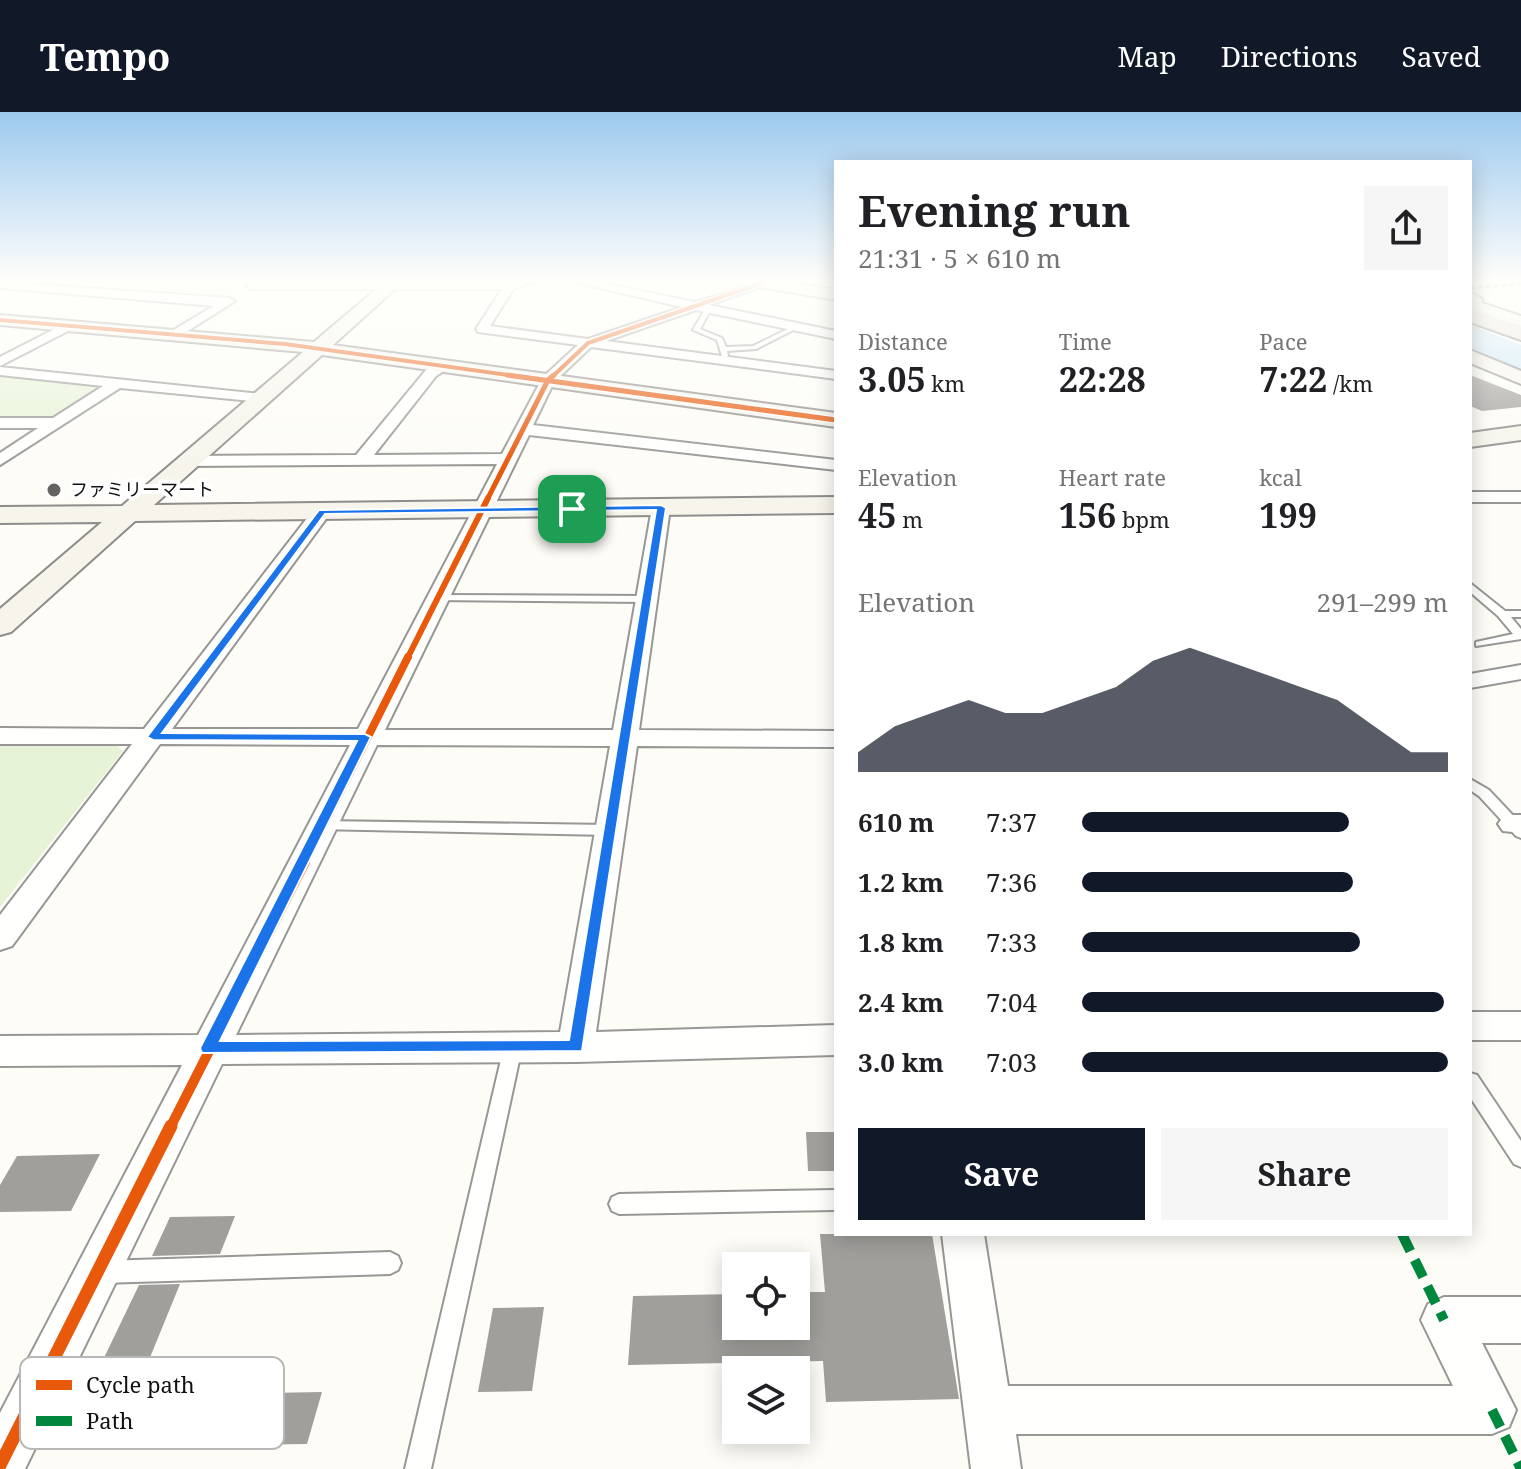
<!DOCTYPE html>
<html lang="en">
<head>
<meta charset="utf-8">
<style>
  body { margin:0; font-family:"Noto Serif","Noto Sans JP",serif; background:#f6f6f6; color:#202124; height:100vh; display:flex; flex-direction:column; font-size:30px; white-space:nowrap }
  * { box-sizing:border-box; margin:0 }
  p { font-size:26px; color:#757577 }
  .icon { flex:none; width:44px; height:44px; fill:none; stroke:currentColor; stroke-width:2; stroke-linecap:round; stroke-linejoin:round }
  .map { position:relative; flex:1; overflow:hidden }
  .sheet { position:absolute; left:834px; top:48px; width:638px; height:1076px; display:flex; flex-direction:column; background:#fff; border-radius:0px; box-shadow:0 4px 20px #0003 }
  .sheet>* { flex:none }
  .tools { position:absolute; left:722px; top:1140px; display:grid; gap:16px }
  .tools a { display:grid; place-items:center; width:88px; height:88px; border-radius:0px; background:#fff; box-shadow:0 4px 20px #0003; font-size:40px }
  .pin { position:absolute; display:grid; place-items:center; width:68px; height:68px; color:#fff; margin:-34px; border-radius:16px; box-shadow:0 4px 12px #0006 }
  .round { display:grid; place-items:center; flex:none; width:84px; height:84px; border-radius:0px; background:#f6f6f6 }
  .head { display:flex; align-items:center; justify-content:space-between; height:136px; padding:0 24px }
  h1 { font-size:44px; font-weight:700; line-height:60px }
  .figures { display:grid; grid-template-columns:repeat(3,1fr); gap:12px; height:136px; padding:8px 24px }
  .figures div { display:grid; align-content:center }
  .figures b { font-size:34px; font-weight:700 }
  .figures small { font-size:22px; font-weight:400 }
  .figures p { font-size:22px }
  .chart { height:224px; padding:16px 24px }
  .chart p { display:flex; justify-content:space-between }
  .chart svg { width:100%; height:144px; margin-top:8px; fill:#111827; opacity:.7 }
  .primary-button { display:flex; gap:16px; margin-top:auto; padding:16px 24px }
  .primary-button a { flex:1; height:92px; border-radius:0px; background:#111827; color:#fff; font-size:32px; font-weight:700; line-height:92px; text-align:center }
  .primary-button a+a { background:#f6f6f6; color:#202124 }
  ul { padding:0 24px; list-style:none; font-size:26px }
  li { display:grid; grid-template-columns:128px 96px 1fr; align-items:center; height:60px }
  li i { height:20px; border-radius:10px; background:#111827 }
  header { display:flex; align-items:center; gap:48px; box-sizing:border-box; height:112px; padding:0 40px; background:#111827; color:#fff }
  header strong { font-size:38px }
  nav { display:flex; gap:44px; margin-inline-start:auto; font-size:28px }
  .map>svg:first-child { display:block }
  .green { fill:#e7f3d7 }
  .water { fill:#cde8f7 }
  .building { fill:#a19f9c }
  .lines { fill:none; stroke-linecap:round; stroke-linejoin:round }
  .lane-casing { stroke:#979795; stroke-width:4 }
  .street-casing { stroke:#979795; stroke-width:4 }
  .secondary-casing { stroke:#8e8d8b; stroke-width:4 }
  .highway-casing { stroke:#858482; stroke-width:4 }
  .lane { fill:#fffffe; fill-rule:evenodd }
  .street { fill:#fffffe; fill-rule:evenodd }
  .secondary { fill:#f6f4eb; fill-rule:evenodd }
  .highway { fill:#eae1d8; fill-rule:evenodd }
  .quiet-far1 { stroke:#00873e; stroke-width:3; stroke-dasharray:5 3; stroke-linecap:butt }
  .quiet { stroke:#00873e; stroke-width:10; stroke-dasharray:19 10; stroke-linecap:butt }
  .cycleway-far5-casing { stroke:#fff; stroke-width:6 }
  .cycleway-far4-casing { stroke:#fff; stroke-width:8 }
  .cycleway-far3-casing { stroke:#fff; stroke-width:10 }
  .cycleway-far2-casing { stroke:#fff; stroke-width:13 }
  .cycleway-far1-casing { stroke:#fff; stroke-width:15 }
  .cycleway-casing { stroke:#fff; stroke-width:18 }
  .cycleway-far5 { stroke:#e8590c; stroke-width:4 }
  .cycleway-far4 { stroke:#e8590c; stroke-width:5 }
  .cycleway-far3 { stroke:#e8590c; stroke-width:6 }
  .cycleway-far2 { stroke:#e8590c; stroke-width:8 }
  .cycleway-far1 { stroke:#e8590c; stroke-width:10 }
  .cycleway { stroke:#e8590c; stroke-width:13 }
  .route { fill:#1a73e8; stroke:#fff; stroke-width:2; fill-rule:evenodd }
  .poi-dot { fill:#646362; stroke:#fff; stroke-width:3 }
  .labels { text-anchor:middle; stroke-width:8; stroke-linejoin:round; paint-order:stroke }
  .far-poi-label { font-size:18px; fill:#111; stroke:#fff; text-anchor:start }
  .key { fill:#fff; stroke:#b8b8b8; stroke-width:2 }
  .key-label { font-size:22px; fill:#111 }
</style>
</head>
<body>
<header>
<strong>Tempo</strong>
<nav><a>Map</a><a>Directions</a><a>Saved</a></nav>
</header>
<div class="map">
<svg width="1521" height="1357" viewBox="0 0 1521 1357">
  <rect width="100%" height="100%" fill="#fdfcf7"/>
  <path class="green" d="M 229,168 L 245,169 L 221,184 L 210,185 L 155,180 Z
    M 0,264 L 100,274 L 101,275 L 55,306 L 0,308 Z
    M 0,632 L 115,632 L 123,639 L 0,795 Z"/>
  <path class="water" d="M 1470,213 L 1521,233 L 1521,258 L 1470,237 Z"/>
  <path class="building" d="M 1470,263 L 1521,283 L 1521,295 L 1482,299 L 1470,294 Z
    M 806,1020 L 836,1020 L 836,1059 L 808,1059 Z
    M 100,1042 L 71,1099 L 0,1100 L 0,1073 L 17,1044 Z
    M 235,1104 L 220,1142 L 152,1144 L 170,1105 Z
    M 820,1122 L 932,1122 L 959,1287 L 826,1290 L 823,1249 L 628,1253 L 633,1184 L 736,1182 L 736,1214 L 796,1214 L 796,1180 L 825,1180 Z
    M 180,1172 L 142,1265 L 221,1264 L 215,1282 L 322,1280 L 307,1332 L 228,1333 L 236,1311 L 138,1313 L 134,1325 L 51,1327 L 73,1278 L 89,1277 L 139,1173 Z
    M 544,1195 L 532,1279 L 478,1280 L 493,1196 Z"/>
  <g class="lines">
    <defs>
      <path id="lane" d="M 706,196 L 711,197 L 700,217 L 722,226 L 726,235 L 753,234 L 794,214 L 799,215 L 756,237 L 727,239 L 728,244 L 725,246 L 722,244 L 717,228 L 693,218 Z
        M 1470,471 L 1505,499 L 1521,499 L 1521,505 L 1511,505 L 1521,517 L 1521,527 L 1476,534 L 1476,530 L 1513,522 L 1498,504 L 1470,480 Z
        M 437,483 L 646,484 L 651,487 L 646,490 L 433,488 L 432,486 Z
        M 1470,667 L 1489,678 L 1521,712 L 1521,726 L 1516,724 L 1479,684 L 1470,678 Z
        M 321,709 L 609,713 L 616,718 L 609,723 L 316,717 L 314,714 Z
        M 513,928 L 519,930 L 522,935 L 431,1357 L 405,1357 L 504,935 L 507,930 Z
        M 1470,961 L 1477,963 L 1521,1029 L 1521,1055 L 1514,1052 L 1470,985 Z
        M 836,1078 L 836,1098 L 619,1102 L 612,1099 L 609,1092 L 612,1085 L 619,1082 Z
        M 390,1140 L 398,1144 L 401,1151 L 398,1158 L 390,1162 L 102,1171 L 94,1168 L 91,1160 L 94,1152 L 102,1149 Z"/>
      <path id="street" d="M 520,168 L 541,168 L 514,176 L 490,214 L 588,227 L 682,195 L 566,168 L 588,168 L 695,190 L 766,169 L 766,173 L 709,193 L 836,219 L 836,227 L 696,198 L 606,229 L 836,259 L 836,267 L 591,235 L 554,270 L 533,313 L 836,348 L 836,358 L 529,323 L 385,618 L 613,618 L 652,396 L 654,392 L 668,392 L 670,396 L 639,618 L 836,619 L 836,635 L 637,634 L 596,920 L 836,913 L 836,943 L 576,950 L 222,952 L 25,1357 L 0,1357 L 0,1301 L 182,953 L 0,954 L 0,924 L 198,923 L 350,633 L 160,632 L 12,834 L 0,838 L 0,803 L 132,632 L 0,632 L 0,616 L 144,617 L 315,396 L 322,394 L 331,400 L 172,617 L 358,617 L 497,352 L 187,354 L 179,349 L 187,344 L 356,343 L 426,258 L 443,251 L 450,255 L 436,264 L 374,343 L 502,342 L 543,265 L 578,233 L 478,220 L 476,217 L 502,177 L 252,177 L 246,174 L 252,171 ZM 377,633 L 610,634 L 560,920 L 236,923 Z
        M 0,170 L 229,186 L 235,189 L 175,227 L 169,223 L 170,220 L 214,194 L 0,176 Z
        M 1470,180 L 1482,187 L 1482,198 L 1472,195 Z
        M 68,210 L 74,214 L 72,217 L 0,254 L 0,245 Z
        M 0,255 L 260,282 L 267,286 L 260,290 L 120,276 L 0,353 L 0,341 L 38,316 L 0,316 L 0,306 L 53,306 L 103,274 L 0,263 Z
        M 1470,380 L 1521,380 L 1521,390 L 1470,390 Z
        M 1521,553 L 1521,567 L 1470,576 L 1470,562 Z
        M 1513,703 L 1521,703 L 1521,721 L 1503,719 L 1498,712 L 1503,705 Z
        M 1470,900 L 1521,900 L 1521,928 L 1470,928 Z
        M 942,1122 L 984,1122 L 1008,1274 L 1453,1274 L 1421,1208 L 1428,1192 L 1444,1185 L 1521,1185 L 1521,1231 L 1482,1231 L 1516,1298 L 1509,1315 L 1492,1322 L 1016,1322 L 1021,1357 L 971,1357 Z"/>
      <path id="secondary" d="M 387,168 L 405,168 L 333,233 L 836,301 L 836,315 L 322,243 L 154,393 L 836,385 L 836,401 L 135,409 L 11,520 L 0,523 L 0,497 L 102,410 L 0,411 L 0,395 L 122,394 L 303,240 L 0,213 L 0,203 L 314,230 Z
        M 739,168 L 777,168 L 836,178 L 836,188 L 747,173 Z
        M 1470,187 L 1521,204 L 1521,215 L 1470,198 Z
        M 1470,238 L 1521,259 L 1521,272 L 1470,251 Z
        M 1521,314 L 1521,328 L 1470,335 L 1470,321 Z"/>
      <path id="highway" d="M 1470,198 L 1521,215 L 1521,228 L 1470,210 Z"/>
    </defs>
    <use href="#lane" class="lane-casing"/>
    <use href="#street" class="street-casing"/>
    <use href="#secondary" class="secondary-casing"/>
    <use href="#highway" class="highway-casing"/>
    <use href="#lane" class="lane"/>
    <use href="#street" class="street"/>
    <use href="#secondary" class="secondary"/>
    <use href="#highway" class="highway"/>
    <path class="quiet-far1" d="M 1470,176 L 1521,172"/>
    <path class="quiet" d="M 1402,1122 L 1444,1208
      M 1492,1298 L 1521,1357"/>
    <defs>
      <path id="cycleway-far5" d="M 0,208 L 285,232 L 522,265
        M 552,265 L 588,231 L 762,171"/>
      <path id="cycleway-far4" d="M 507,263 L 836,308
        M 487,388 L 548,268 L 554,263"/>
      <path id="cycleway-far3" d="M 407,547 L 488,386"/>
      <path id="cycleway-far2" d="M 304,752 L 408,545"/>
      <path id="cycleway-far1" d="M 170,1016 L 305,750"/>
      <path id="cycleway" d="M 0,1353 L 171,1014"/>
    </defs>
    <use href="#cycleway-far5" class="cycleway-far5-casing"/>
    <use href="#cycleway-far4" class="cycleway-far4-casing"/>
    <use href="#cycleway-far3" class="cycleway-far3-casing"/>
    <use href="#cycleway-far2" class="cycleway-far2-casing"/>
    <use href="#cycleway-far1" class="cycleway-far1-casing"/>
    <use href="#cycleway" class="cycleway-casing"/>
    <use href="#cycleway-far5" class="cycleway-far5"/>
    <use href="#cycleway-far4" class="cycleway-far4"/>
    <use href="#cycleway-far3" class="cycleway-far3"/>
    <use href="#cycleway-far2" class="cycleway-far2"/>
    <use href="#cycleway-far1" class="cycleway-far1"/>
    <use href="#cycleway" class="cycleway"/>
  </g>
  <linearGradient id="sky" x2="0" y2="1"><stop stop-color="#9dc9ee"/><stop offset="0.47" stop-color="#fefefb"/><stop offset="1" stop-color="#fefefb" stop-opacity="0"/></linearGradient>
  <rect width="1521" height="358" fill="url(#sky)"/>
  <path class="route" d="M 661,393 L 666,396 L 582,939 L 202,941 L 200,936 L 357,629 L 153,628 L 147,625 L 319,398 ZM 656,398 L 569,928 L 220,929 L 371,625 L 365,622 L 162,621 L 325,402 Z"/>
  <circle class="poi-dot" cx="54" cy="378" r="8"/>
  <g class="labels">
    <g class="far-poi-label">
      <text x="70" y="384">ファミリーマート</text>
    </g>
  </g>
  <rect x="20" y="1245" width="264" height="92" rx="12" class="key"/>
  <rect x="36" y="1268" width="36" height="10" fill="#e8590c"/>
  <rect x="36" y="1304" width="36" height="10" fill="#00873e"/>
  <g class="key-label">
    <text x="86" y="1281">Cycle path</text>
    <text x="86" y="1317">Path</text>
  </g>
</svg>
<div class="tools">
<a><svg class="icon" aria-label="locate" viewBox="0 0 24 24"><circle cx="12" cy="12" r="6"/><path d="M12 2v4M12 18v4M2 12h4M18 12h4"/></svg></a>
<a><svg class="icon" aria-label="layers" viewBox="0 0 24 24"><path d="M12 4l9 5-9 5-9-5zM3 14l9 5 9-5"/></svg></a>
</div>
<div class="pin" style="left:572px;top:397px;background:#1e9e55"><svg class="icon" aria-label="arrive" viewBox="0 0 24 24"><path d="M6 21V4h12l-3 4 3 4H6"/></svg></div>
<section class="sheet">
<div class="head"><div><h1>Evening run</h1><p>21:31 · 5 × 610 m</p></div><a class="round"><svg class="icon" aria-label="share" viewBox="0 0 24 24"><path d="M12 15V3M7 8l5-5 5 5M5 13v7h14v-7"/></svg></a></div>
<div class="figures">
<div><p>Distance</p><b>3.05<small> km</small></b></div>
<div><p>Time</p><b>22:28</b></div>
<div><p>Pace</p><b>7:22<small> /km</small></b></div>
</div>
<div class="figures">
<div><p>Elevation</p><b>45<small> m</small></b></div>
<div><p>Heart rate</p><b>156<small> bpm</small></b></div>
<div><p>kcal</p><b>199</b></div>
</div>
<div class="chart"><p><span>Elevation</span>291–299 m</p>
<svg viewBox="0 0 160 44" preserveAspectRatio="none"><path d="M0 44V38L10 30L20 26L30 22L40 26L50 26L60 22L70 18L80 10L90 6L100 10L110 14L120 18L130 22L140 30L150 38L160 38V44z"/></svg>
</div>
<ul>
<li><b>610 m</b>7:37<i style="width:73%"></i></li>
<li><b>1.2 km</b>7:36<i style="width:74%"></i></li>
<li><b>1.8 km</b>7:33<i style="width:76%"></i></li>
<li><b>2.4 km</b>7:04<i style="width:99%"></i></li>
<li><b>3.0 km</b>7:03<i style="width:100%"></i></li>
</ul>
<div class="primary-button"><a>Save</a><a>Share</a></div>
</section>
</div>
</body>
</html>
